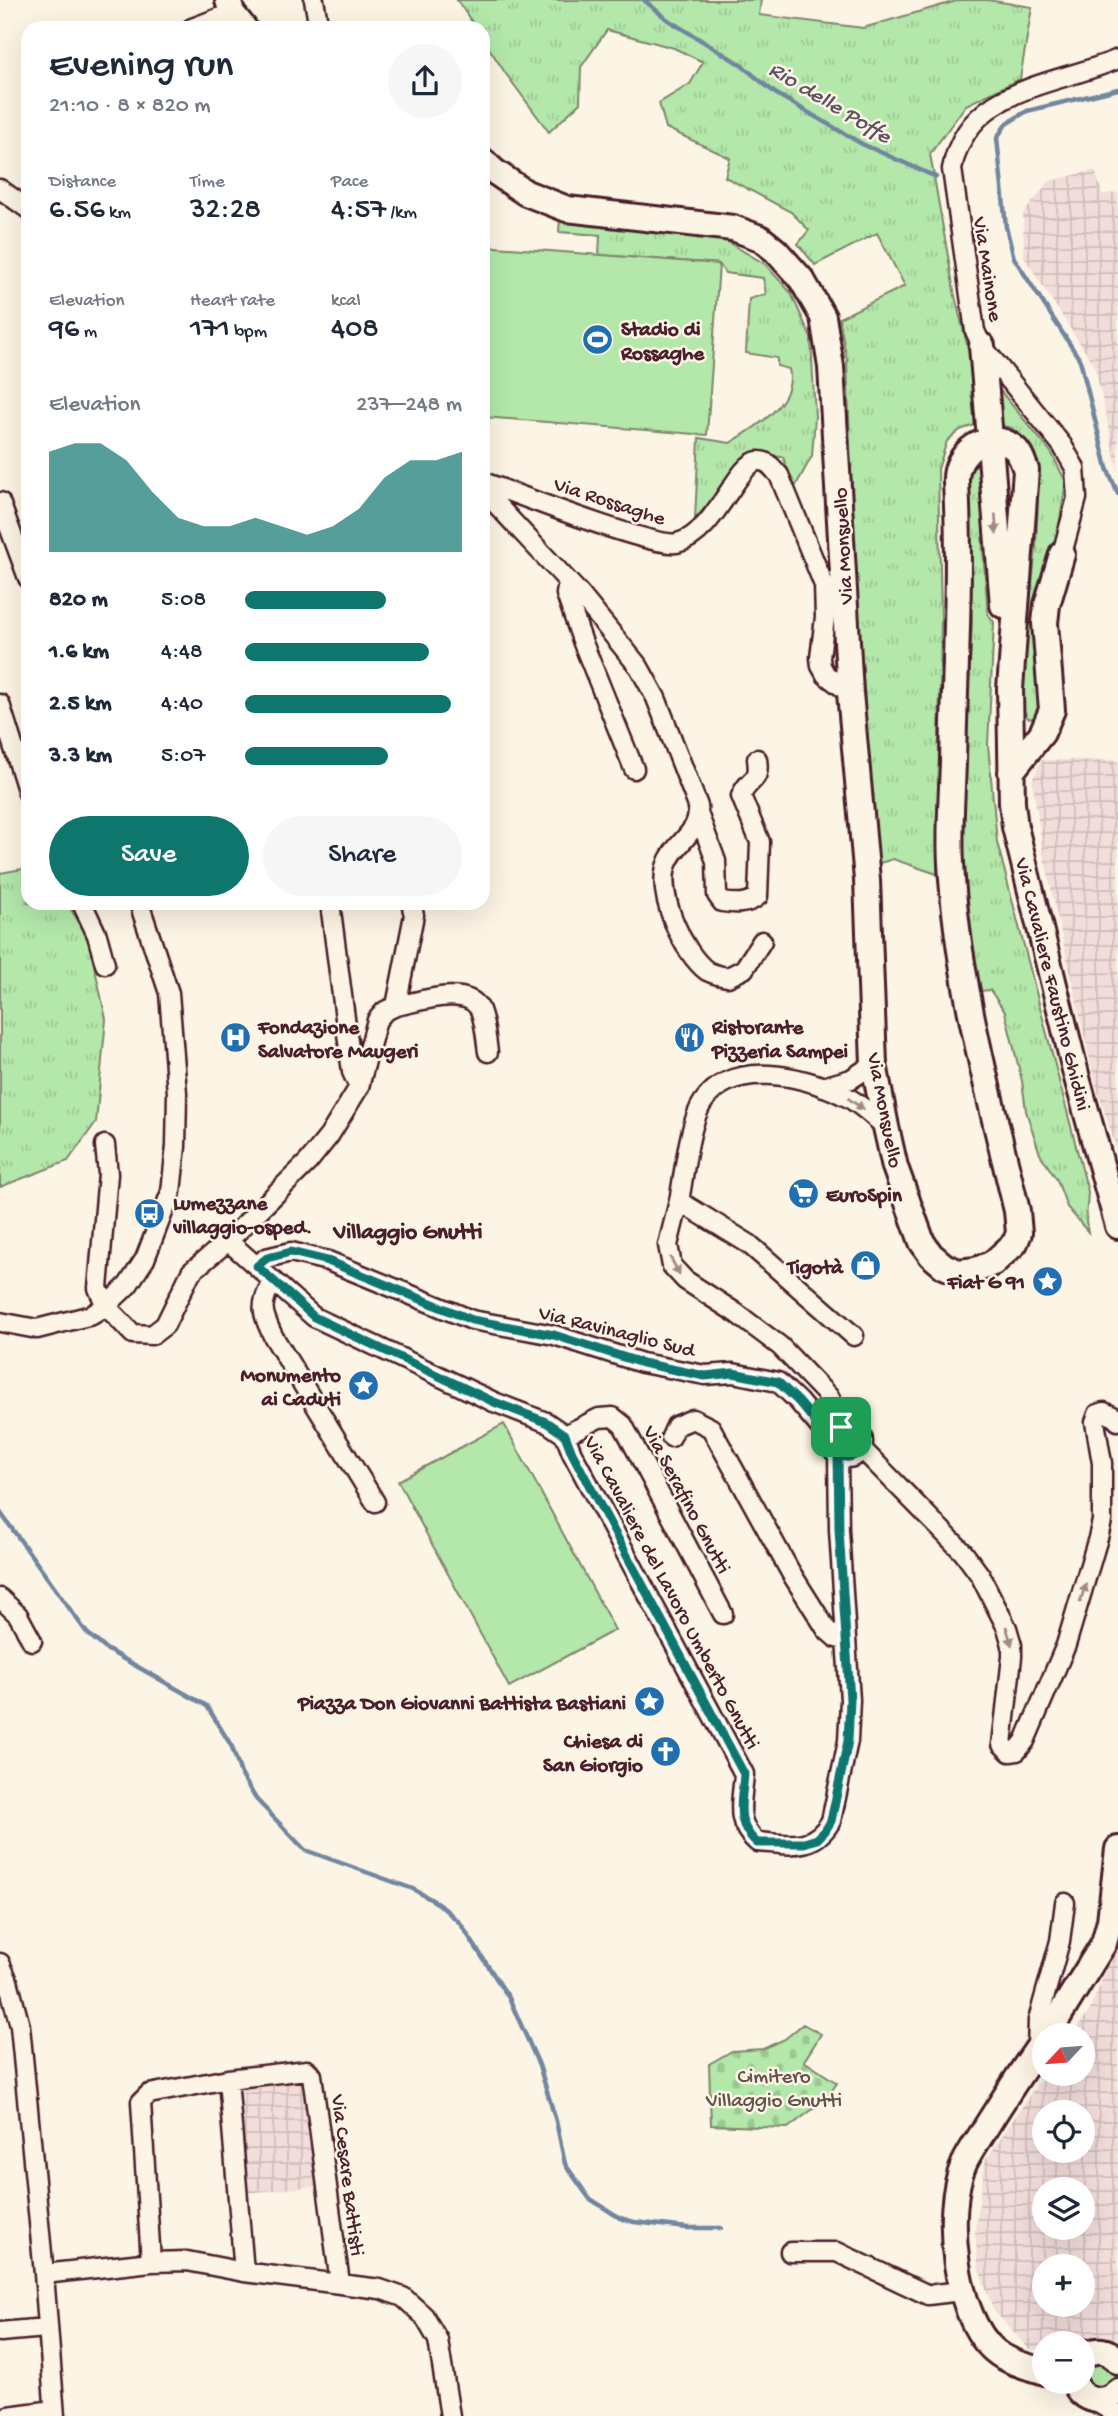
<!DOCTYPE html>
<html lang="en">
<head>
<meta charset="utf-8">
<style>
  body { margin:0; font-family:"Gochi Hand",sans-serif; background:#f6f6f7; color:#1f2937; height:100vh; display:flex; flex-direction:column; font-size:26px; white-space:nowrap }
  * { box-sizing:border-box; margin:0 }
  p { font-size:23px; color:#747a83 }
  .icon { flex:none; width:38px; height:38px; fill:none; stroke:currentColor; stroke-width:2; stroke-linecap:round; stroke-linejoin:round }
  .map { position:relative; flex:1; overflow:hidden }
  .panel { position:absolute; left:21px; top:21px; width:469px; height:889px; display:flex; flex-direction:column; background:#fff; border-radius:21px; box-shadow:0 7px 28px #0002 }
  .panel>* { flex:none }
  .needle { width:46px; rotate:244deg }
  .tools { position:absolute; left:1032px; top:2023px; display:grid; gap:14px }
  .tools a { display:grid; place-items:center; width:63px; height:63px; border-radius:50%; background:#fff; box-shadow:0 7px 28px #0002; font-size:35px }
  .pin { position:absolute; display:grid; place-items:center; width:60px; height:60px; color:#fff; margin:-30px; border-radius:14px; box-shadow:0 4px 10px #0006 }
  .round { display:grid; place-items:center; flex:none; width:74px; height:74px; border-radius:37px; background:#f6f6f7 }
  .head { display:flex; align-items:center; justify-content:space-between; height:119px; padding:0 28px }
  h1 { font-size:38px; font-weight:600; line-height:52px }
  .metrics { display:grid; grid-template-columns:repeat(3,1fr); gap:10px; height:119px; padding:7px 28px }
  .metrics div { display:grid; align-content:center }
  .metrics b { font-size:30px; font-weight:600 }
  .metrics small { font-size:19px; font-weight:400 }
  .metrics p { font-size:19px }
  .chart { height:196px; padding:14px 28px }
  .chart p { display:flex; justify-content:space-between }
  .chart svg { width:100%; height:126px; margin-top:7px; fill:#0f766e; opacity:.7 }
  .action { display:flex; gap:14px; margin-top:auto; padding:14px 28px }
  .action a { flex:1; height:80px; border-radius:42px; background:#0f766e; color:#fff; font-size:28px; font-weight:600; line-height:80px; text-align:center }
  .action a+a { background:#f6f6f7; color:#1f2937 }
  ul { padding:0 28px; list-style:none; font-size:23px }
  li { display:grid; grid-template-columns:112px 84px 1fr; align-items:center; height:52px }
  li i { height:18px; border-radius:9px; background:#0f766e }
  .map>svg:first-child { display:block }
  .industrial { fill:url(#industrial-grid); fill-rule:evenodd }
  .grass { fill:url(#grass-tufts); stroke:#7e846a; stroke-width:2 }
  .cemetery { fill:url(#cemetery-stones); stroke:#7e846a; stroke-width:2 }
  .garden { fill:#b3e8aa; stroke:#7e846a; stroke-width:2 }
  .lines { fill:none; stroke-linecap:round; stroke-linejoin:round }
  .stream { stroke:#71869f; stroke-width:4.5 }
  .minor-casing { stroke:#4a1f2b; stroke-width:23 }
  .secondary-casing { stroke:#4a1f2b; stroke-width:30 }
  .minor { stroke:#fcf5e5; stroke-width:18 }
  .secondary { stroke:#fcf5e5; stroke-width:24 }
  .oneway { fill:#a38a88 }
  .route-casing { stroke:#fff; stroke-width:14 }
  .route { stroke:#0f766e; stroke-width:9 }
  .labels { text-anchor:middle; stroke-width:5; stroke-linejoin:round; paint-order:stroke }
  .street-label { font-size:21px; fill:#4a1f2b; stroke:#fcf5e5 }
  .poi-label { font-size:21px; font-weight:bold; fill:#4a1f2b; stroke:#fcf5e5; text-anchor:start }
  .park-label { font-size:21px; fill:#64514b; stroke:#fcf5e5 }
  .water-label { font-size:23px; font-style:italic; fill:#5e5365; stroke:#fcf5e5 }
  .neighbourhood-label { font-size:23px; font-weight:bold; fill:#4a1f2b; stroke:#fcf5e5 }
</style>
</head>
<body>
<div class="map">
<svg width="1118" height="2416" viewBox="0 0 1118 2416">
  <defs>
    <pattern id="industrial-grid" width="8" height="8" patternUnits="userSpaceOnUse" patternTransform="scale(1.75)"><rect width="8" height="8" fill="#f1ddda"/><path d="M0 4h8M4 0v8" fill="none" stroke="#d0bdbb"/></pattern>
    <pattern id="grass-tufts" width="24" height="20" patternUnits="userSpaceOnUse" patternTransform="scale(1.75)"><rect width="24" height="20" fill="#b3e8aa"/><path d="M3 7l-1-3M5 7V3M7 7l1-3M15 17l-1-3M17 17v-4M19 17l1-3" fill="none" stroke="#9bc792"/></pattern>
    <pattern id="cemetery-stones" width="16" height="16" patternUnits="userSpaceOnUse" patternTransform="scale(1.75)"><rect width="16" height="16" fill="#b3e8aa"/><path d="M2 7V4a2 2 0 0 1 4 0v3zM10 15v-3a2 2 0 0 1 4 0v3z" fill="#9bc792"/></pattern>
  </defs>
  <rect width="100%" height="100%" fill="#fcf5e5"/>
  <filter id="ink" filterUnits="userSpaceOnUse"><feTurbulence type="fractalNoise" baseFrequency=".0143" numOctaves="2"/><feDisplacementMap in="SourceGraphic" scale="14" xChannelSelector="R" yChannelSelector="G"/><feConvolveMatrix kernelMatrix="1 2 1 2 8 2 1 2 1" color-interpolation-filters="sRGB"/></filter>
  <g filter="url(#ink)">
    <path class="industrial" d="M 1095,170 L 1102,194 L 1118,193 L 1118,471 L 1095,367 L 1024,257 L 1023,214 L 1049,181 Z
      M 1042,760 L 1118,760 L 1118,1154 L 1095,1082 L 1044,858 L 1032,780 Z
      M 1118,1936 L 1118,2338 L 1083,2349 L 1083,2343 L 1045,2343 L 1045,2350 L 1029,2349 L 994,2311 L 978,2267 L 975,2230 L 985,2161 L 1045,2073 L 1083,2074 L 1083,2035 L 1071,2035 L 1089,2012 L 1115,1948 ZM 1045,2112 L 1083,2112 L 1083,2151 L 1045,2151 ZM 1045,2189 L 1083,2189 L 1083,2228 L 1045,2228 ZM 1045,2266 L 1083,2266 L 1083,2305 L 1045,2305 Z
      M 301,2078 L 307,2081 L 319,2186 L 245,2193 L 236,2085 Z"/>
    <path class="grass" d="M 457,0 L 761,0 L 759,15 L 863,28 L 960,0 L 987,0 L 1032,7 L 1020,79 L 966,105 L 930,154 L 955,296 L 969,353 L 1051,452 L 1066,482 L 1058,532 L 1045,581 L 1044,701 L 1038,719 L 1028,718 L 1021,705 L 1018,672 L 1028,624 L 1036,546 L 1039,474 L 1035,453 L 1012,428 L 984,422 L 960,430 L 947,441 L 938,469 L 941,619 L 937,874 L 893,859 L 877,864 L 854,556 L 847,360 L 839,318 L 905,286 L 877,233 L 815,265 L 798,244 L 809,230 L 791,212 L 725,177 L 730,158 L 666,128 L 659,103 L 690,84 L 703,62 L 674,48 L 607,30 L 581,67 L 580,103 L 549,132 L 506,74 L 483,39 L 483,28 L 476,28 Z
      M 560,218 L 721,238 L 765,264 L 791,293 L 811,338 L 815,417 L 812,456 L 794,489 L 783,457 L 761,456 L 735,473 L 695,519 L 699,438 L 730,443 C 755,428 797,403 789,369 L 777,366 L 777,358 L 746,353 L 749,299 L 766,294 L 763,278 L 725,273 L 719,264 L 599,255 L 600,235 L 559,232 Z
      M 979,457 L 996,461 L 1006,477 L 1002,530 L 982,538 L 988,614 L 994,622 L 988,745 L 997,842 L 1088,1192 L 1086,1221 L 1088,1232 L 1067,1207 L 1057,1180 L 1040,1154 L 1026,1111 L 1022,1081 L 1005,1012 L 990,990 L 981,991 L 972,938 L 961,840 L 972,624 L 971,577 L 966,501 L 970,501 L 968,466 Z
      M 28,868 L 28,903 L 67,903 L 88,937 L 106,1019 L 96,1122 L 68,1161 L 0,1187 L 0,873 Z
      M 1097,2358 L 1115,2371 L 1114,2383 L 1100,2393 L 1083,2382 L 1083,2367 Z"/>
    <path class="cemetery" d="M 803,2024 L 821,2034 L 804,2061 L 837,2083 L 826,2099 L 788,2128 L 711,2125 L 709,2064 L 732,2051 L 763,2049 L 785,2039 Z"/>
    <path class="garden" d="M 483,246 L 719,264 L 707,435 L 483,417 Z
      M 504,1424 L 615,1630 L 509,1687 L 398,1481 Z"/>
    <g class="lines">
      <path class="stream" d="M 644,0 L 668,20 L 740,64 L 775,93 L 862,144 L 936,177
        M 1118,89 L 1027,111 L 1006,124 L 997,138 L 1006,227 L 1014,258 L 1080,360 L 1107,468 L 1118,494
        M 0,1512 L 87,1633 L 106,1649 L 207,1706 L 232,1747 L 241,1774 L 256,1799 L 305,1850 L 413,1889 L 439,1904 L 460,1923 L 509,1998 L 539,2065 L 556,2121 L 565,2164 L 589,2198 L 620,2218 L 634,2222 L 688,2228 L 721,2228"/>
      <defs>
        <path id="minor" d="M 314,0 L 319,28
          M 192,28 L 232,13
          M 0,189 L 28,209
          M 483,482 C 515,493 653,548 677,543 C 715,535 736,464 758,461 C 768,460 773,469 779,475 L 824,585 L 825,617 L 820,658 L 821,666 L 826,675 L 850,693
          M 483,490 L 579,593 L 639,667 L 656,698 L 698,806 C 701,834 673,842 666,867 C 658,897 683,953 707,971 C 713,974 721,976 728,977 L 744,969 L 762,941
          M 0,502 L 28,578
          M 1062,554 L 1077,498 L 1075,468 L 1062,445 L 982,346 L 975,331 L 952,169 C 967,87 1054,86 1118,59
          M 568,582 L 566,594 L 583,643 L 634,769
          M 0,704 L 28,793
          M 699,816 L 716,861 L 717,895 L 722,902 C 735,904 748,905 758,896 L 760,842 L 741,796 C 748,777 761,784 757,759
          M 82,903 L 97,935 L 105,964
          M 330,903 L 352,1072 L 359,1087
          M 396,1006 C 418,1002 465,985 479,1008 C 485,1020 486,1039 488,1052
          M 823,1087 L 851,1079 L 874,1064
          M 105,1145 L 108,1174 L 98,1288 L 106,1306 L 133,1334 L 152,1335 L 165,1325 L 191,1272 L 228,1241 L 308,1162 L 329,1136 L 359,1087 L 377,1020 L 385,1011 L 396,1006 L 414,915 L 411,903
          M 679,1201 L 668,1245 L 672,1266 L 685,1280 L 736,1313 L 780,1346 L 830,1398 L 841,1427
          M 228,1241 L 314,1317 L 494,1402 L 546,1422 L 565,1435 L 572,1453 L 744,1774 C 742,1802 734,1822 757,1842 C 788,1844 813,1852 831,1821 L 848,1741 L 850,1700 L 839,1530 L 838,1455
          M 257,1266 L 266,1258 L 291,1252 L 328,1261 L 472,1320 L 554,1335 L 642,1363 L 705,1375 L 733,1373 L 778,1382 L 798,1401 L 831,1440
          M 272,1281 C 260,1306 261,1311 273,1336 L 375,1502
          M 0,1322 L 37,1329 L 92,1315 L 106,1306 L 128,1285 L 145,1259 L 171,1192 L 176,1146 L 177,1093 L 169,993 L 139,903
          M 854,1336 L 749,1244 L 679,1201 C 684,1176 689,1122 703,1102 C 733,1058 803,1076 843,1095 C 859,1102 872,1116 886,1127
          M831 1442a16 16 0 1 1 32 0a16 16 0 1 1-32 0Z
          M 565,1435 L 599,1418 L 613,1417 L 623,1425 L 723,1614
          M 671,1437 L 676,1426 L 693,1419 L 711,1428 L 791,1573 L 827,1630 L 836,1638 L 845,1640
          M 862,1449 L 963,1552 L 980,1575 L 1007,1628 L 1012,1645 L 1012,1657 L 1002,1744 L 1010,1752 L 1017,1751 L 1025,1741 L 1066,1645 L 1098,1538 L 1102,1521 L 1102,1463 L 1095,1422 L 1098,1414 L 1104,1412 L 1113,1416 L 1118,1421
          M 0,1598 L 18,1615 L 32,1641
          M 0,1963 L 8,1981 L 20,2026 L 44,2274 L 55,2416
          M 1037,2049 L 1038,2020 L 1060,1941 L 1065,1903
          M 228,2079 L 307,2070 L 312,2075 L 340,2283
          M 790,2252 L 837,2252 L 928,2295 L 961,2291
          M 151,2262 L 141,2102 L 149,2094 L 228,2079 L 244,2272
          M 44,2274 L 151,2262 L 187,2261 L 244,2272 L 380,2289 L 403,2297 L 424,2316 L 438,2340 L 450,2416
          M 0,2332 L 46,2328
          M 1091,2399 L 1118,2415
          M 8,2416 L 54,2410"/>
        <path id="secondary" d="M 228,0 L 232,13 L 244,28
          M 483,161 L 495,172 L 526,193 L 567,209 L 733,228 L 760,238 L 776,251 L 802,280 L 823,317 L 831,367 L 850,693 L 867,880 L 874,1064 L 886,1127 L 895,1167 L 922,1242 L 931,1255 L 944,1266 L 958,1272 L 976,1270 L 993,1263 L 1015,1243 L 1019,1233 L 1017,1211 C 990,1097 957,980 951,863 C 949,830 952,795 953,762 C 955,668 961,576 956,482 C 954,453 988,428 1013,447 C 1020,452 1023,462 1026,470 L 1010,689 L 1012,803 L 1015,827 L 1077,1078 L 1118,1226
          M 982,346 L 989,427
          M 991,456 L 1003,605
          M 1011,772 L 1042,733 L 1052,710 L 1045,623 L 1047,605 L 1062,554
          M 1047,2035 L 1104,1943 L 1110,1921 L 1118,1849
          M 1045,2038 C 1024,2067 1005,2097 986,2127 C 979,2139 970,2151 964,2164 C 943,2210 955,2318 995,2351 C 1009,2363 1028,2366 1045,2372
          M 1083,2356 C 1096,2348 1108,2349 1118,2361
          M 1074,2382 C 1082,2401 1103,2406 1118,2391"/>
      </defs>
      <use href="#minor" class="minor-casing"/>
      <use href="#secondary" class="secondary-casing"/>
      <use href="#minor" class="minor"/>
      <use href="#secondary" class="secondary"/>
    </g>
    <defs><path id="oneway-solid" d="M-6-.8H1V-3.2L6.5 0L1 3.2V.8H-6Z" transform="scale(1.75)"/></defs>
    <g class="oneway">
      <use href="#oneway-solid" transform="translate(996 524) rotate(86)"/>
      <use href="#oneway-solid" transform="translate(856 1104) rotate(35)"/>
      <use href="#oneway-solid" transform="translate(675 1266) rotate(62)"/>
      <use href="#oneway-solid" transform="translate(1083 1593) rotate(-73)"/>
      <use href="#oneway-solid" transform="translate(1009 1636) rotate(73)"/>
    </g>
  </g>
  <g class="lines" filter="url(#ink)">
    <defs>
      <path id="route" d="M 291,1252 L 328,1261 L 472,1320 L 554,1335 L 642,1363 L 705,1376 L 733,1373 L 778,1382 L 798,1401 L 831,1440 C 838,1420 860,1423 863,1443 C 860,1456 850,1460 838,1455 L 839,1530 L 850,1700 L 848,1741 L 831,1821 L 825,1831 L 817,1839 L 804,1843 L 757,1843 C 734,1822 742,1803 744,1774 L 572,1453 L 565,1435 L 546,1422 L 494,1402 L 314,1317 L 257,1266 L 267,1258 Z"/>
    </defs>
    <use href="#route" class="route-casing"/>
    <use href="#route" class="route"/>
  </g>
  <defs>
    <symbol id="stadium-disc" viewBox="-11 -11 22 22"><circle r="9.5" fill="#1f6fb2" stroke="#fcf5e5"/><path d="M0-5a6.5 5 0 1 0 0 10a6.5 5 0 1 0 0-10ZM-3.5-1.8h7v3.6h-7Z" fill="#fff"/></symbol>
    <symbol id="hospital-disc" viewBox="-11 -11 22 22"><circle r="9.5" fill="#1f6fb2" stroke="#fcf5e5"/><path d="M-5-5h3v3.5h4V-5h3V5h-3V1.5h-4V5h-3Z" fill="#fff"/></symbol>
    <symbol id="restaurant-disc" viewBox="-11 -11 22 22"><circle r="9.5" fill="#1f6fb2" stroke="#fcf5e5"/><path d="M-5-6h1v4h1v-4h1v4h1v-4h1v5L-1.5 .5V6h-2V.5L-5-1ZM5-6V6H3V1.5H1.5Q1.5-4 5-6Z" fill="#fff"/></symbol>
    <symbol id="supermarket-disc" viewBox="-11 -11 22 22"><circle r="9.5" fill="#1f6fb2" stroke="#fcf5e5"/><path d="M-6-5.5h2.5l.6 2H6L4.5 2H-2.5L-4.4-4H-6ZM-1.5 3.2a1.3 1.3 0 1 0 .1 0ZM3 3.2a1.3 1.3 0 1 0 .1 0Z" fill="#fff"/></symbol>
    <symbol id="bus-disc" viewBox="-11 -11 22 22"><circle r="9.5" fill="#1f6fb2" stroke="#fcf5e5"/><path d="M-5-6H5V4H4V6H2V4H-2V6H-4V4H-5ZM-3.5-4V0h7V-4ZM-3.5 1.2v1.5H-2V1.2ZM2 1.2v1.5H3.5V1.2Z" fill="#fff"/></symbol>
    <symbol id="shop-disc" viewBox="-11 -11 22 22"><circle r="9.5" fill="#1f6fb2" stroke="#fcf5e5"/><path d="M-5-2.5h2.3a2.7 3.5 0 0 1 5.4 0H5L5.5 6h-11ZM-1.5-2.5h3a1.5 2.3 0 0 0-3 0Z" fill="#fff"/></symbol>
    <symbol id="sight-disc" viewBox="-11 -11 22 22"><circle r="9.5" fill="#1f6fb2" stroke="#fcf5e5"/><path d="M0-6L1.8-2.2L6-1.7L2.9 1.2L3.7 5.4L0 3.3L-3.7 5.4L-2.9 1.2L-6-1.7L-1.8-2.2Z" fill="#fff"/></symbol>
    <symbol id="church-disc" viewBox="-11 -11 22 22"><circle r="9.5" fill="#1f6fb2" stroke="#fcf5e5"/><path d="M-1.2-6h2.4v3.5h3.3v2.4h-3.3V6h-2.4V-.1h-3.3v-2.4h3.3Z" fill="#fff"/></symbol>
  </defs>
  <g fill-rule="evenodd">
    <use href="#stadium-disc" x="580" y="322" width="35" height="35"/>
    <use href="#hospital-disc" x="218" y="1020" width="35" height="35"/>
    <use href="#restaurant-disc" x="672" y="1020" width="35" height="35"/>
    <use href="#supermarket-disc" x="786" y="1176" width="35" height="35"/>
    <use href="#bus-disc" x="132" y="1196" width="35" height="35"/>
    <use href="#shop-disc" x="848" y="1248" width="35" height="35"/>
    <use href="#sight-disc" x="1030" y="1264" width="35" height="35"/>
    <use href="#sight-disc" x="346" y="1368" width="35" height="35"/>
    <use href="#sight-disc" x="632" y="1684" width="35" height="35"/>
    <use href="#church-disc" x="648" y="1734" width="35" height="35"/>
  </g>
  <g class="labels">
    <g class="street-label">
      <text transform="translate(989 269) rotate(81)" y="7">Via Mainone</text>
      <text transform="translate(610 500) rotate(18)" y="7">Via Rossaghe</text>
      <text transform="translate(842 546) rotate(-93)" y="7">Via Monsuello</text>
      <text transform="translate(1054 984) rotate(76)" y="7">Via Cavaliere Faustino Ghidini</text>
      <text transform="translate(886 1110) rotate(79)" y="7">Via Monsuello</text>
      <text transform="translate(617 1330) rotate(14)" y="7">Via Ravinaglio Sud</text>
      <text transform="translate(688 1499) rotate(62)" y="7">Via Serafino Gnutti</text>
      <text transform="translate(673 1592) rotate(62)" y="7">Via Cavaliere del Lavoro Umberto Gnutti</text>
      <text transform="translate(349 2175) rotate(83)" y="7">Via Cesare Battisti</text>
    </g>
    <g class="poi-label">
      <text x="621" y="335">Stadio di<tspan x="621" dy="24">Rossaghe</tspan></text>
      <text x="258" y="1033">Fondazione<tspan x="258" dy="24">Salvatore Maugeri</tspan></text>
      <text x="712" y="1033">Ristorante<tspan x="712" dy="24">Pizzeria Sampei</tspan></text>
      <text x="826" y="1201">EuroSpin</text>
      <text x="173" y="1209">Lumezzane<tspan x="173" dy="24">villaggio-osped.</tspan></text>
      <text x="843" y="1273" text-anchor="end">Tigotà</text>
      <text x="1025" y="1288" text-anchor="end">Fiat G 91</text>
      <text x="341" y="1381" text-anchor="end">Monumento<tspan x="341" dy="24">ai Caduti</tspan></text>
      <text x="626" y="1709" text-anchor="end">Piazza Don Giovanni Battista Bastiani</text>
      <text x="643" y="1747" text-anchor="end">Chiesa di<tspan x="643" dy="24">San Giorgio</tspan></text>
    </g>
    <g class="park-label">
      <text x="774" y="2082">Cimitero<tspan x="774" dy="24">Villaggio Gnutti</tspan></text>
    </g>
    <g class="water-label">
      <text transform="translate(831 101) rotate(31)" y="8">Rio delle Poffe</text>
    </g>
    <g class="neighbourhood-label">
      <text x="408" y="1238">Villaggio Gnutti</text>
    </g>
  </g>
</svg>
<div class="tools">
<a><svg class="needle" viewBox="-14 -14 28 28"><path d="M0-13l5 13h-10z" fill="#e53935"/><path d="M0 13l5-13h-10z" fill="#747a83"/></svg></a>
<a><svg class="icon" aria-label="locate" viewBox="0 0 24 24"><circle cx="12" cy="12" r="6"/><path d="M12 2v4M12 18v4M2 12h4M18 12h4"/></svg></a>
<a><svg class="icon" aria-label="layers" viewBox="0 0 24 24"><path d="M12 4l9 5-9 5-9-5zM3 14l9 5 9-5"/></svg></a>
<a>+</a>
<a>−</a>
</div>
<div class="pin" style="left:841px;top:1427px;background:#1e9e55"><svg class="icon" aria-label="arrive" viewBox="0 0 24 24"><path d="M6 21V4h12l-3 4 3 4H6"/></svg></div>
<section class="panel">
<div class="head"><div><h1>Evening run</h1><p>21:10 · 8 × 820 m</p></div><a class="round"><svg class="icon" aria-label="share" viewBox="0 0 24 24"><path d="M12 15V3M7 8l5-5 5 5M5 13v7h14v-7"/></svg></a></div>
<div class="metrics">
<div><p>Distance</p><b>6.56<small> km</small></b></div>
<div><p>Time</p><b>32:28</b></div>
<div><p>Pace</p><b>4:57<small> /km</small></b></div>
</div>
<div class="metrics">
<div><p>Elevation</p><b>96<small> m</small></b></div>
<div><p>Heart rate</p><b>171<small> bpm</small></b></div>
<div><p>kcal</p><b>408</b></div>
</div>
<div class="chart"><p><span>Elevation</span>237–248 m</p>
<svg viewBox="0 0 160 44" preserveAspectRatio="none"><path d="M0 44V9L10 6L20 6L30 12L40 23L50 32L60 35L70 35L80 32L90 35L100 38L110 35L120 29L130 18L140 12L150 12L160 9V44z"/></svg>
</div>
<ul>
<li><b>820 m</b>5:08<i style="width:65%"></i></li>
<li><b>1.6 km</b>4:48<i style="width:85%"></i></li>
<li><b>2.5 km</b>4:40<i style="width:95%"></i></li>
<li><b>3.3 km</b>5:07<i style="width:66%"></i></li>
</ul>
<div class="action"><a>Save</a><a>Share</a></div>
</section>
</div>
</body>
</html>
